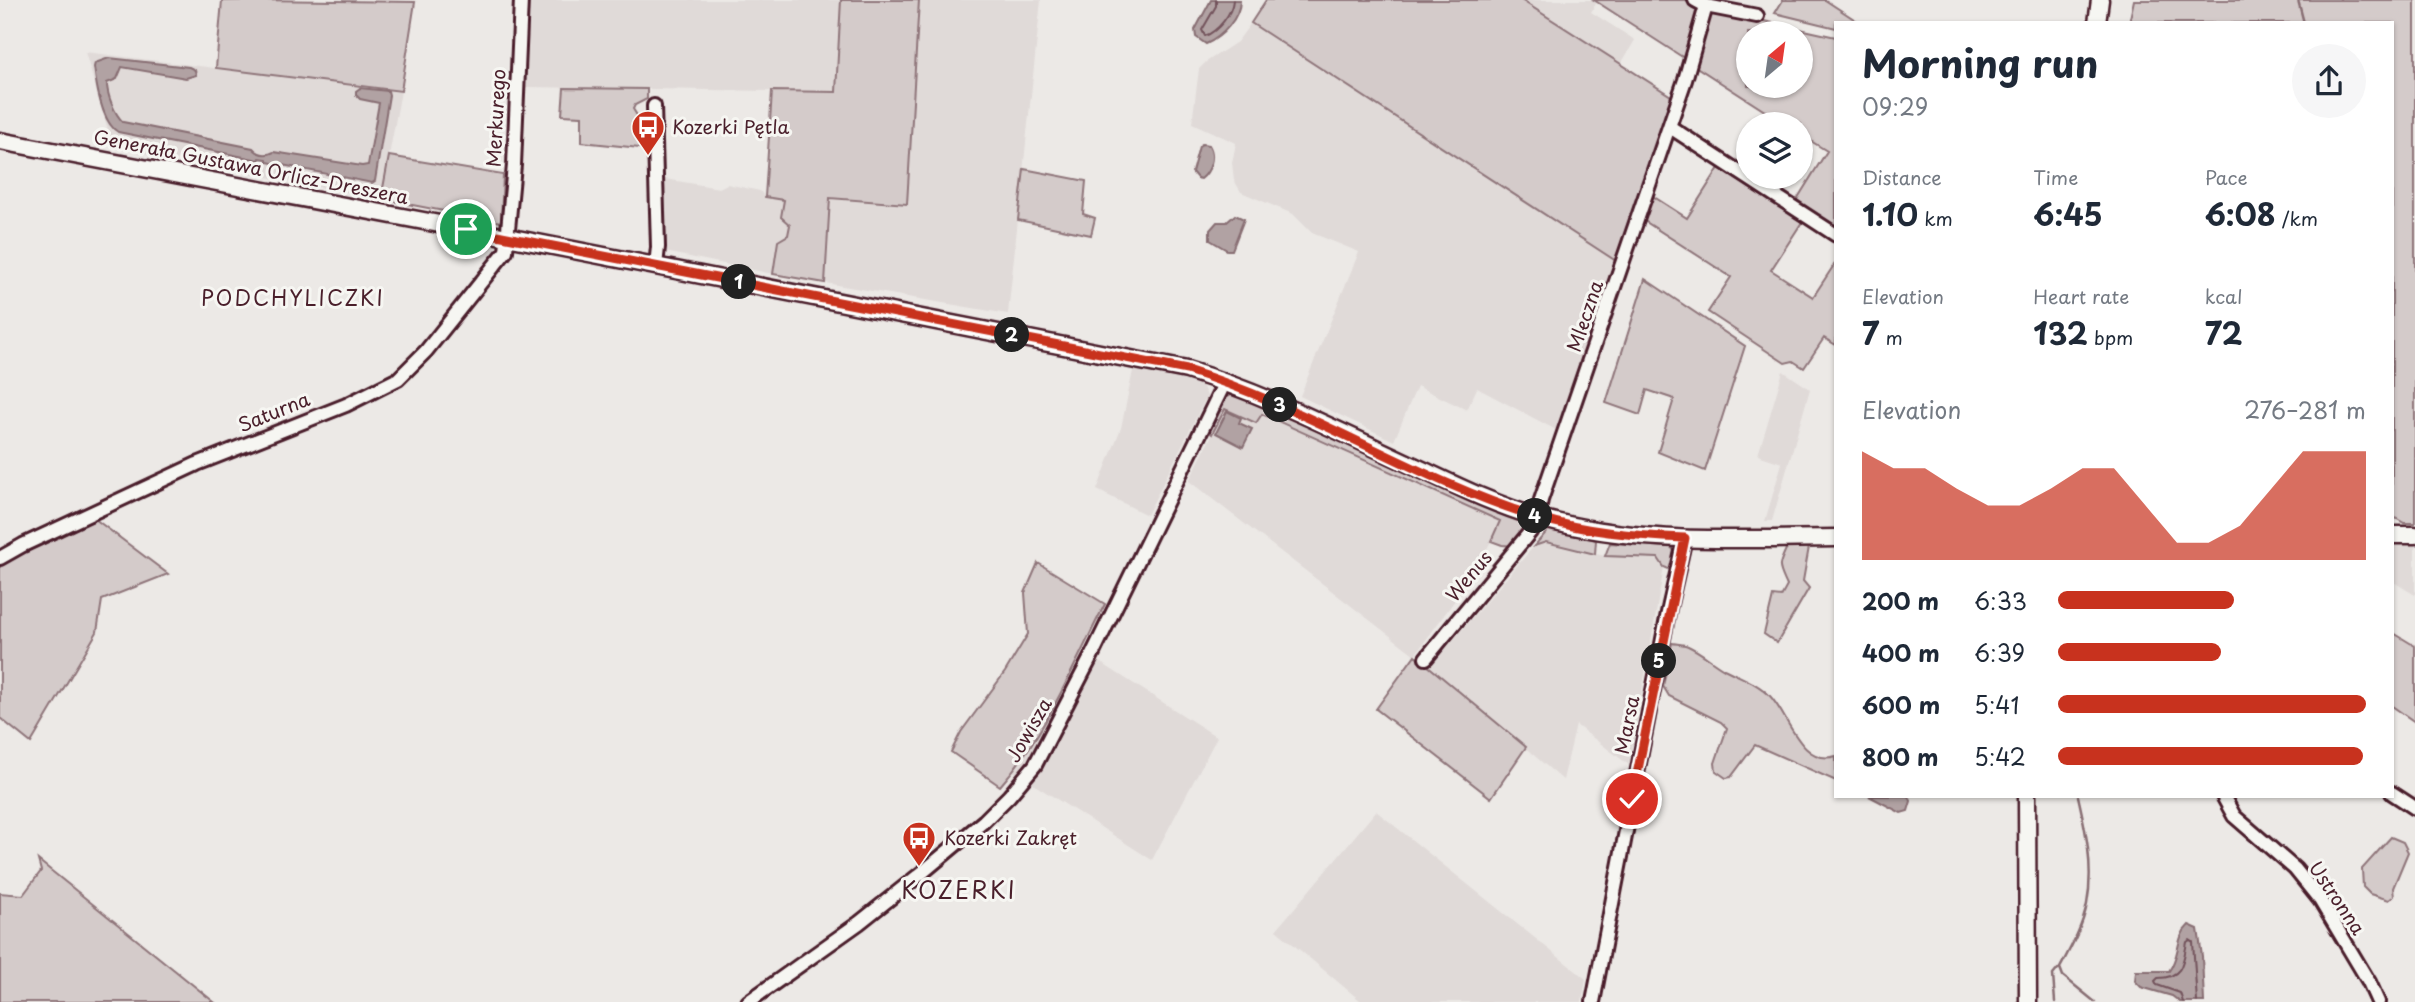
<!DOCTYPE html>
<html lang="en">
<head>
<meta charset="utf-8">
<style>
  body { margin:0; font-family:"Playpen Sans",sans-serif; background:#f6f6f7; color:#1f2937; height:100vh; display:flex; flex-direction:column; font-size:26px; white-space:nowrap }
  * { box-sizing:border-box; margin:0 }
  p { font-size:23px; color:#747a83 }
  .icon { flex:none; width:38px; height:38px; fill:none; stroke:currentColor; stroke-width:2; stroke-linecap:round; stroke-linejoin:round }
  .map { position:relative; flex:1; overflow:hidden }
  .details { position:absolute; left:1834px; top:21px; width:560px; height:777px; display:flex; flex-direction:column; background:#fff; border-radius:0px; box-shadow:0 2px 5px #0004 }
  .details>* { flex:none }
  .needle { width:46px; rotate:29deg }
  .tools { position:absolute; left:1736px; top:21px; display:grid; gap:14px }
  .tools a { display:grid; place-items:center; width:77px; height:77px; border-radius:50%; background:#fff; box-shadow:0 2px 5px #0004; font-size:35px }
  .pin { position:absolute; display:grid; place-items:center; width:60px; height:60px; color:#fff; margin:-30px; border:4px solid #fff; border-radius:50%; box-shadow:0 2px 7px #0007 }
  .km { position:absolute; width:35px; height:35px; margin:-18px; border-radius:50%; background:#222; color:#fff; font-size:19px; line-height:35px; text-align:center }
  .round { display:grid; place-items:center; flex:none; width:74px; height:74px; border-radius:37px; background:#f6f6f7 }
  .overview { display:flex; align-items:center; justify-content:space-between; height:119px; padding:0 28px }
  h1 { font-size:38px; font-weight:700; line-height:52px }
  .figures { display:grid; grid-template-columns:repeat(3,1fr); gap:10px; height:119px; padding:7px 28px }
  .figures div { display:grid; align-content:center }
  .figures b { font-size:30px; font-weight:700 }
  .figures small { font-size:19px; font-weight:400 }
  .figures p { font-size:19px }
  .chart { height:196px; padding:14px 28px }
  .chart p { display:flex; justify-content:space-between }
  .chart svg { width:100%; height:126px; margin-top:7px; fill:#c8321e; opacity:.7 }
  ul { padding:0 28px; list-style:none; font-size:23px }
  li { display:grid; grid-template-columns:112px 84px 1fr; align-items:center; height:52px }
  li i { height:18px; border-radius:9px; background:#c8321e }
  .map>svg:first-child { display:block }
  .built { fill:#e0dad8 }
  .green { fill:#d4cbca; stroke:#8f757a; stroke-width:2; fill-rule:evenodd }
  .water { fill:#b1a2a3; stroke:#886e73; stroke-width:2 }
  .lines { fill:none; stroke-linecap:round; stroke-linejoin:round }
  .shore { stroke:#73535b; stroke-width:2 }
  .stream { stroke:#886e73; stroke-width:2.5 }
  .minor-casing { stroke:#4a1f2b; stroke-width:18 }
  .major-casing { stroke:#4a1f2b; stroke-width:21 }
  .minor { stroke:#f6f6f2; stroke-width:12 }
  .major { stroke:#f6f6f2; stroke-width:16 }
  .route-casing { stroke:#fff; stroke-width:14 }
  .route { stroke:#c8321e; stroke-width:9 }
  .labels { text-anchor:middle; stroke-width:6; stroke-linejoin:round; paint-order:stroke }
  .street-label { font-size:19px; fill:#4a1f2b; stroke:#f6f6f2 }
  .poi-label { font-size:19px; fill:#4a1f2b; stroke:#f6f6f2; text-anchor:start }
  .neighbourhood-label { font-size:21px; letter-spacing:2px; fill:#4a1f2b; stroke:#f6f6f2 }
  .quarter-label { font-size:23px; letter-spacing:2px; fill:#4a1f2b; stroke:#f6f6f2 }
</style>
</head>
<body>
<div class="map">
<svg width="2415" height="1002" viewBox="0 0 2415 1002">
  <rect width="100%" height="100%" fill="#ece9e6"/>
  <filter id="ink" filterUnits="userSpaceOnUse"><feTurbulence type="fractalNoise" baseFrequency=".0143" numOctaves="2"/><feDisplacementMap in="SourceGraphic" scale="14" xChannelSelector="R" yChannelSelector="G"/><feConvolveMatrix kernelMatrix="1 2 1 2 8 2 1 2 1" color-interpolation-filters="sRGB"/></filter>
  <g filter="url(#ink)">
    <path class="built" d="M 527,0 L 841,0 L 836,92 L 526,87 Z
      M 919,0 L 1041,0 L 1008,314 L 825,283 L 830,198 L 907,204 Z
      M 1521,0 L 1594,0 L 1597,2 L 1591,12 L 1635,40 L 1621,64 Z
      M 1251,23 L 1616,261 L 1562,433 L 1477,388 L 1467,410 L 1417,386 L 1394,441 L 1300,396 L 1359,252 L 1312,233 L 1293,214 L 1241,192 L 1234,180 L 1232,163 L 1236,143 L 1192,123 L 1199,69 L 1206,62 L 1237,42 Z
      M 85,52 L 401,91 L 381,199 L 113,147 Z
      M 661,175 L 665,179 L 719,188 L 727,184 L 760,191 L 765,197 L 784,200 L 781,217 L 790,224 L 788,235 L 778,241 L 773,274 L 665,252 Z
      M 1134,366 L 1201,383 L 1207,396 L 1147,515 L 1097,490 L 1121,428 Z
      M 1783,371 L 1810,389 L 1772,521 L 1765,521 L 1782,463 L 1758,455 Z
      M 1225,409 L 1256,423 L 1261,414 L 1500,521 L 1496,533 L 1466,585 L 1415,655 L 1189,481 Z
      M 1545,542 L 1605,556 L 1658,558 L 1664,567 L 1629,765 L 1576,725 L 1563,780 L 1430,667 L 1534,546 Z
      M 2392,545 L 2415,545 L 2415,595 L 2392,581 Z
      M 1081,650 L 1217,737 L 1152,860 L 1013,771 L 1040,731 Z
      M 1376,811 L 1586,979 L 1582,1002 L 1362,1002 L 1276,930 Z"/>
    <path class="green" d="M 255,0 L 415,2 L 401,91 L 216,68 L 222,1 Z
      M 841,0 L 919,0 L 907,204 L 830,198 L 825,283 L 773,274 L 778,241 L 788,235 L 790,225 L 781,217 L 784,200 L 765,197 L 772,91 L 836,92 Z
      M 1266,0 L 1521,0 L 1674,98 L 1616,261 L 1251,23 Z
      M 1594,0 L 1686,0 L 1696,7 L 1698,13 L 1687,60 Z
      M 1783,0 L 1825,0 L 1860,23 L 1836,23 L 1836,28 L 1775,13 Z
      M 2134,0 L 2415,0 L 2415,523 L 2404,523 L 2392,516 L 2392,23 L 2129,23 Z
      M 1723,12 L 1836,37 L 1836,227 L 1796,201 L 1827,151 L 1801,135 L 1801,124 L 1785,124 L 1695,66 L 1709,18 L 1713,14 ZM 1748,33 L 1801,33 L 1801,86 L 1748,86 Z
      M 564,88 L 647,89 L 647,99 L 635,105 L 633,109 L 638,117 L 648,124 L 649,149 L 582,142 L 582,116 L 562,115 Z
      M 389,156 L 503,175 L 501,222 L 381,199 Z
      M 1719,168 L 1802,222 L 1771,270 L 1813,297 L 1836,262 L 1836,345 L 1824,338 L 1804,368 L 1793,361 L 1785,363 L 1708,312 L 1731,277 L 1643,220 L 1651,195 L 1687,218 Z
      M 1024,169 L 1086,181 L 1083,214 L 1095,218 L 1091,235 L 1018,220 Z
      M 1645,279 L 1745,346 L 1705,471 L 1658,452 L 1674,399 L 1647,390 L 1640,415 L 1606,403 Z
      M 1236,393 L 1525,521 L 1527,529 L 1515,546 L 1502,545 L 1491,541 L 1500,521 L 1262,414 L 1256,423 L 1225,409 L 1212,434 L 1208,430 C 1215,417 1220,397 1236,393 Z
      M 95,519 L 168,574 L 102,600 L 97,632 L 31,743 L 0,718 L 0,565 L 27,550 Z
      M 1550,528 L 1596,540 L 1595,554 L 1546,542 L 1534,546 Z
      M 1610,543 L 1671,547 L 1676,553 L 1673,571 L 1664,567 L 1658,558 L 1605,556 Z
      M 1787,547 L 1809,547 L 1803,581 L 1809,588 L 1777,643 L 1764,634 L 1773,596 L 1781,597 L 1787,586 C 1778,566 1777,568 1787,547 Z
      M 1038,563 L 1105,604 C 1073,666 1046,734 1000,786 L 951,752 L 961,732 L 1005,672 L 1028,634 L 1025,593 Z
      M 2392,632 L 2415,646 L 2415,722 L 2392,706 Z
      M 1672,643 C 1677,644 1683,644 1688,646 C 1701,652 1712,662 1724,669 C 1740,677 1758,683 1770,696 C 1789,716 1801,767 1836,756 L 1836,781 L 1755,745 L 1731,777 L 1726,778 L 1716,771 L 1715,763 L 1727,728 L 1721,722 L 1669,696 L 1663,686 Z
      M 1415,655 L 1526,747 L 1491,798 L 1376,709 Z
      M 2391,837 L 2403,842 L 2408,852 L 2393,888 L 2394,896 L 2389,900 L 2370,894 L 2363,887 L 2362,869 Z
      M 38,860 L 214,1002 L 0,1002 L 0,893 L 23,895 L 41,871 Z"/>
    <path class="water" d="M 1211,0 L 1240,0 C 1240,18 1222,37 1206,44 L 1196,37 L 1195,30 Z
      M 109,58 L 189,67 L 195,70 L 196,75 L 186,78 L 122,67 L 117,79 L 107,83 C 107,95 114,113 123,122 L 253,148 C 259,155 266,156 274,152 L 362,166 L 368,165 L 379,103 L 360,99 L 356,95 L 356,91 L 360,88 L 388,91 L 389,95 L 375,181 L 372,183 L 267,162 L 267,159 L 260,158 L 259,160 L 118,132 C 102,123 96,84 94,67 L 95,63 Z
      M 1202,144 L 1209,145 C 1216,156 1210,172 1201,179 L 1197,178 L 1192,172 L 1199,146 Z
      M 1235,215 L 1244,219 L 1232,250 L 1227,250 L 1210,240 L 1210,230 L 1217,222 L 1227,222 Z
      M 1227,411 L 1241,418 L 1239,423 L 1252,429 L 1243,447 L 1216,433 Z
      M 1869,796 L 1909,796 L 1911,801 L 1908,811 L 1901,813 Z
      M 2189,925 L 2198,929 L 2202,956 L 2204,1002 L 2180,1002 L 2172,996 L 2141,987 L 2135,981 L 2136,971 L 2169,971 C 2181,954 2175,938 2189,925 Z"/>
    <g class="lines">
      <path class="shore" d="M 1216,0 L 1216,6 L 1202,30 L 1205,36 C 1218,31 1232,14 1233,0
        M 2183,1002 L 2180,993 L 2157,985 L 2155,981 L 2158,978 C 2183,978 2183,963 2187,942 L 2190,940 L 2193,942 L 2197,1002"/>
      <path class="stream" d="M 2298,0 L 2304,23
        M 2078,796 C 2086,831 2094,868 2087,904 C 2083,926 2070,949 2060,968 L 2063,976 L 2095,1002
        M 2055,1002 L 2053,975 L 2058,969"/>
      <defs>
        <path id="minor" d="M 1695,0 L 1706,6 L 1757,16
          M 654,106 L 658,247 L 656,266
          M 1670,127 L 1836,235
          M 0,558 L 23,545 L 197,464 L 346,405 L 398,379 L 426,351 L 506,251 L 514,165 L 521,0
          M 1426,658 L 1530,532 L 1538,517 L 1541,500 L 1685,80 L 1706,6
          M 2392,793 L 2415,808
          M 2223,796 L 2234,816 L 2295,869 L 2320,900 L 2369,982 L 2378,1002
          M 748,1002 L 859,923 L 923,872 L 984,821 L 1009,796 L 1035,765 L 1090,659 L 1225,382
          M 1593,1002 L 1668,613 L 1685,538"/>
        <path id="major" d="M 2097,23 L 2100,0
          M 0,141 L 466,229 L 1187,370 C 1270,395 1348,436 1427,472 C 1463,489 1501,507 1540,518 C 1636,545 1737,539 1836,538
          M 2392,535 L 2415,535
          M 2027,796 L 2028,1002"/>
      </defs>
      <use href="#minor" class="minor-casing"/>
      <use href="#major" class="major-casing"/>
      <use href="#minor" class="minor"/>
      <use href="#major" class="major"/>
    </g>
  </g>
  <g class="lines" filter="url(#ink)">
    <defs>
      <path id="route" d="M 466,229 L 1187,370 C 1309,407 1416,480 1537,517 C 1585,532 1635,536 1685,538 L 1632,799"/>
    </defs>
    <use href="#route" class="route-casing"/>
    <use href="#route" class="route"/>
  </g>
  <defs>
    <symbol id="bus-pin" viewBox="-11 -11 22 30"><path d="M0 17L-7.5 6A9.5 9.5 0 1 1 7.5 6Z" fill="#c8321e" stroke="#f6f6f2"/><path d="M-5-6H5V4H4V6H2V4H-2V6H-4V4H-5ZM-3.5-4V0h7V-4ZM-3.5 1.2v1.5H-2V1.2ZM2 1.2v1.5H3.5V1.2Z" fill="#fff"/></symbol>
  </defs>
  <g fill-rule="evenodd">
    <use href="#bus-pin" x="629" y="108" width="38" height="52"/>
    <use href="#bus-pin" x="900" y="819" width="38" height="52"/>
  </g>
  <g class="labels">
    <g class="street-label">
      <text transform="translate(496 118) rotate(-87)" y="7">Merkurego</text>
      <text transform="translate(251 167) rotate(11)" y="7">Generała Gustawa Orlicz-Dreszera</text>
      <text transform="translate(1585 316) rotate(-71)" y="7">Mleczna</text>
      <text transform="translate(274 412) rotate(-22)" y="7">Saturna</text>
      <text transform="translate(1469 576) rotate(-50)" y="7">Wenus</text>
      <text transform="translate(1627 725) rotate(-79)" y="7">Marsa</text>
      <text transform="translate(1029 730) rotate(-60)" y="7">Jowisza</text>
      <text transform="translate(2337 898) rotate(56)" y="7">Ustronna</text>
    </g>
    <g class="poi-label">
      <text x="672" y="134">Kozerki Pętla</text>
      <text x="944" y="845">Kozerki Zakręt</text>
    </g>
    <g class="neighbourhood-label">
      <text x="293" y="306">PODCHYLICZKI</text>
    </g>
    <g class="quarter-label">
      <text x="959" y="899">KOZERKI</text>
    </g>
  </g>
</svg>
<div class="tools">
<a><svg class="needle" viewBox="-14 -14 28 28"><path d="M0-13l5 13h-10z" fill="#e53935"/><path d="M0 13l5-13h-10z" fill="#747a83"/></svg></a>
<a><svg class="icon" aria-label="layers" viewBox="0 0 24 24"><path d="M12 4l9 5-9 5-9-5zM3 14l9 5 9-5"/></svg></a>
</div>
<div class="pin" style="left:466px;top:229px;background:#1e9e55"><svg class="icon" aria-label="arrive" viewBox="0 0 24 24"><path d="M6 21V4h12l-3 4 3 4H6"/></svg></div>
<div class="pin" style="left:1632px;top:799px;background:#d93025"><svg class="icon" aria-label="check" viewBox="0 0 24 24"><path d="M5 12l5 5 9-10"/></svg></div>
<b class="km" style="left:739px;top:282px">1</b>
<b class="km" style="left:1012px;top:335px">2</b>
<b class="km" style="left:1280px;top:405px">3</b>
<b class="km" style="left:1535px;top:516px">4</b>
<b class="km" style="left:1659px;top:661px">5</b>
<section class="details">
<div class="overview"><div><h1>Morning run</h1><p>09:29</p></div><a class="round"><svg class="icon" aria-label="share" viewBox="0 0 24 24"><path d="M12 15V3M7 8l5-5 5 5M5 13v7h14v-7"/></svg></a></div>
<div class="figures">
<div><p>Distance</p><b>1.10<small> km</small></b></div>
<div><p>Time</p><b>6:45</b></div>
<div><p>Pace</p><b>6:08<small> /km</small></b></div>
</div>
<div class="figures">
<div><p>Elevation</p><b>7<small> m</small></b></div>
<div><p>Heart rate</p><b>132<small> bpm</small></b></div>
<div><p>kcal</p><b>72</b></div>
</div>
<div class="chart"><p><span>Elevation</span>276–281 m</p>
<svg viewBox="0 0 160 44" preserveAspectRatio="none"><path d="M0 44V6L10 12L20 12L30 19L40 25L50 25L60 19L70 12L80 12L90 25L100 38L110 38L120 32L130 19L140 6L150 6L160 6V44z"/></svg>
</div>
<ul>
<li><b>200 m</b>6:33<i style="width:57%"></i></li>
<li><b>400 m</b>6:39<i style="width:53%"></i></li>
<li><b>600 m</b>5:41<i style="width:100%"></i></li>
<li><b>800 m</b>5:42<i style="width:99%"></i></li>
</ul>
</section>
</div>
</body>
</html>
